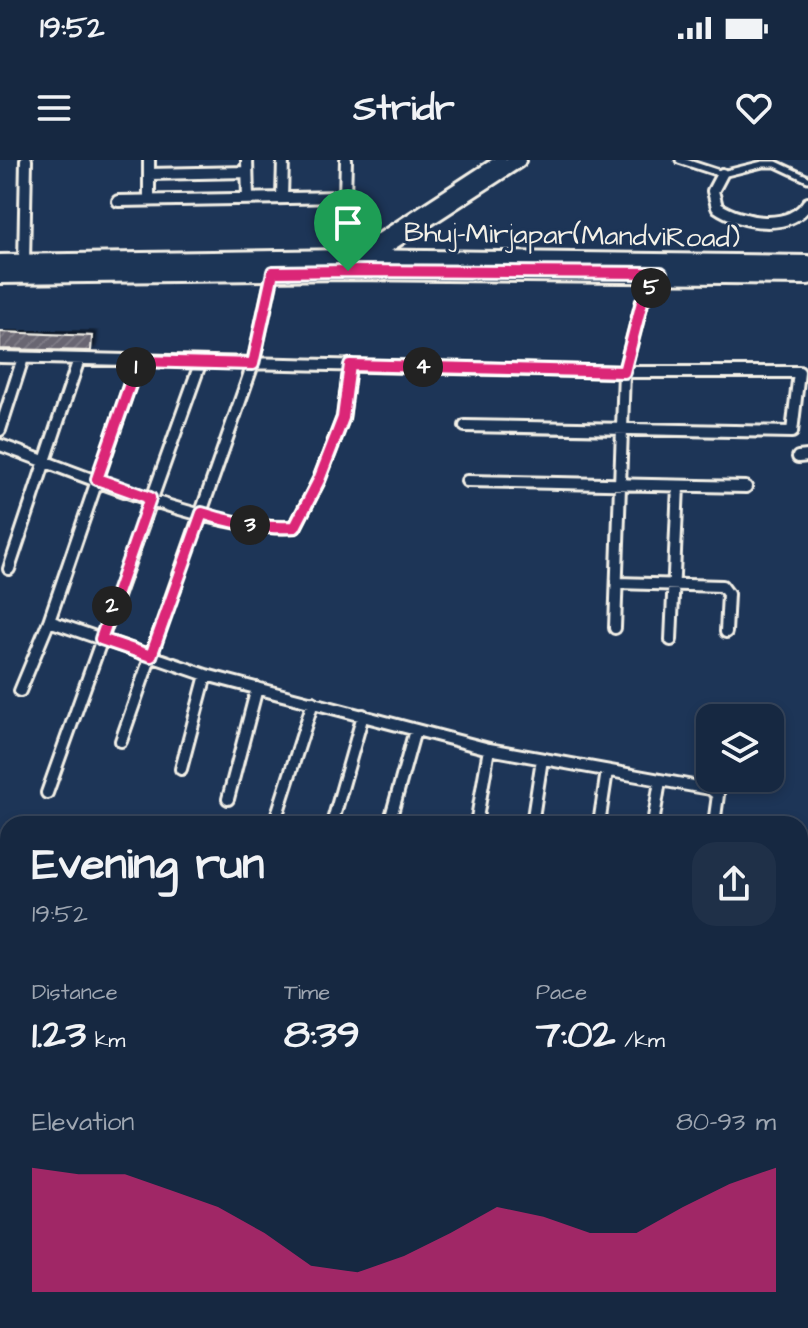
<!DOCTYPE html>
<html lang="en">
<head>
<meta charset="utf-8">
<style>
  body { margin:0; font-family:"Architects Daughter",sans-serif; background:#1f3048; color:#f1f3f6; height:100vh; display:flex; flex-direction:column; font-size:30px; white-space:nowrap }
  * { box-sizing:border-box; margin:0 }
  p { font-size:26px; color:#9ea6b1 }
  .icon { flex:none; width:44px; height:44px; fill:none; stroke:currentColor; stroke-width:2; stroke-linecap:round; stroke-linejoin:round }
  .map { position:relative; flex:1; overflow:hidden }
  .drawer { position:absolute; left:0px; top:656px; width:808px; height:512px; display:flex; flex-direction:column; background:#162841; border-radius:24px 24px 0 0; box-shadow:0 4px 12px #0003,0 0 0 2px #35445a }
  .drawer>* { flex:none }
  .fabs { position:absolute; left:696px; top:544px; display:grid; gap:16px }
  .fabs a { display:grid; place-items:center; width:88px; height:88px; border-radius:16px; background:#162841; box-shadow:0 4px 12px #0003,0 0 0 2px #35445a; font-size:40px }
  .pin { position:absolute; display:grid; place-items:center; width:68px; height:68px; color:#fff; margin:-82px -34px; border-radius:50% 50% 50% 0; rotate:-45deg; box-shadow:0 0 8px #0007 }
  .pin .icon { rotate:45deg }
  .km { position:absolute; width:40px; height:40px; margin:-20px; border-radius:50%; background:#222; color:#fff; font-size:22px; line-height:40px; text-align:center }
  .round { display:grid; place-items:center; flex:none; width:84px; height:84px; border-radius:24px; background:#1f3048 }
  .summary { display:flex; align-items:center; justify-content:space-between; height:136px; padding:0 32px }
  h1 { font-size:44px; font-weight:800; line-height:60px }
  .metrics { display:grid; grid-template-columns:repeat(3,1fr); gap:12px; height:136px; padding:8px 32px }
  .metrics div { display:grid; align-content:center }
  .metrics b { font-size:40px; font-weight:800 }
  .metrics small { font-size:22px; font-weight:400 }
  .metrics p { font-size:22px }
  .chart { height:224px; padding:16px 32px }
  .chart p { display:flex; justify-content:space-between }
  .chart svg { width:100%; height:144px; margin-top:8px; fill:#db2777; opacity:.7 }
  .status { display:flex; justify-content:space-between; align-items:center; height:56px; padding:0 40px; background:#162841; direction:ltr }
  .status svg { height:22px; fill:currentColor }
  header { display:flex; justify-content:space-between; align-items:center; height:104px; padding:0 32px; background:#162841; font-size:36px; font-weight:800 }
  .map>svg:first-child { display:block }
  .building { fill:url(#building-hatch); stroke:#f4f1e8; stroke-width:2; filter:url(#shadow) }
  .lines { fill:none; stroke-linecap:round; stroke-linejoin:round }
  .lane-casing { stroke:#f4f1e8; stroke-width:11 }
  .street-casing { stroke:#f4f1e8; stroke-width:16 }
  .secondary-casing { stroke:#f4f1e8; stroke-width:20 }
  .primary-casing { stroke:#f4f1e8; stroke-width:22 }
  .lane { stroke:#1d3557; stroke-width:5 }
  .street { stroke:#1d3557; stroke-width:10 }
  .secondary { stroke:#1d3557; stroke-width:14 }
  .primary { stroke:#1d3557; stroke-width:16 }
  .route-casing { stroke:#fff; stroke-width:16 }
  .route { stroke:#db2777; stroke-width:10 }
  .labels { text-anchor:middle; stroke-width:6; stroke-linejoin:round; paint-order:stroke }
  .street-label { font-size:28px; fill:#f4f1e8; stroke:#1d3557 }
</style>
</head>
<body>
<div class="status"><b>19:52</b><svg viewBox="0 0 49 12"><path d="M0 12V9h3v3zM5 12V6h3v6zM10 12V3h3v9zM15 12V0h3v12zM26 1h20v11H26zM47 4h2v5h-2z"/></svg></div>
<header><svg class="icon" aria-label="menu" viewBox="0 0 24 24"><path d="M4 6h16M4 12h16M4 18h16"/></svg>Stridr<svg class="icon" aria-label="heart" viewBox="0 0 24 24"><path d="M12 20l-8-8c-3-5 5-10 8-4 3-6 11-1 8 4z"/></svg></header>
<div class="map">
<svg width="808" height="1168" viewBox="0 0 808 1168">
  <defs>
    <pattern id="building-hatch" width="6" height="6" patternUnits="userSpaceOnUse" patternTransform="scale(2)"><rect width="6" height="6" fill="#696672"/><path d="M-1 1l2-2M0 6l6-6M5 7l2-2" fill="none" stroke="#7f7c86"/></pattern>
    <filter id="shadow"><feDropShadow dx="4" dy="-4" stdDeviation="2" flood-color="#0009"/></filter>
  </defs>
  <rect width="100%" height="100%" fill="#1d3557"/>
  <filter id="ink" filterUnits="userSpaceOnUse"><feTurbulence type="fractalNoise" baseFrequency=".0125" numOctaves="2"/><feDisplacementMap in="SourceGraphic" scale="16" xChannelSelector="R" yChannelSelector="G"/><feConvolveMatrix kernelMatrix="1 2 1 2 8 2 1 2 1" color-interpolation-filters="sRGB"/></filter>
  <g filter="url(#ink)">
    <path class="building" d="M 0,172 L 92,176 L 91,191 L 0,189 Z"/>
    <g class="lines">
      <defs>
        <path id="lane" d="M 679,0 L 722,14 L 763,4 L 776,4 L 808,19"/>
        <path id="street" d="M 149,0 L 149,40
          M 247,0 L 248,39
          M 149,14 L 247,12
          M 722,14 L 713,31 L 717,47 C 740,63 790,72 808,43
          M 282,38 L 283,0
          M 118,41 L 345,37 L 346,0
          M 352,97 L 501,0
          M 24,103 L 26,0
          M 0,197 L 624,212 L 799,212 L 792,272 L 465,266
          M 0,270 L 23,198
          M 0,285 C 80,313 213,373 295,367 L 319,320 L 343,258 L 350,205
          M 798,297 L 808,296
          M 467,321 L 746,327
          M 9,409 L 79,199
          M 617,423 L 722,426 L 728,434 L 726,472
          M 49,461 L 206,515 L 489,589 L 710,629 L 718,635 L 714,664
          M 615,468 L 624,212 L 642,142 L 661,113
          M 671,480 L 678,326
          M 20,531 L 49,461 L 138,201
          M 121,581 L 253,204 L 273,112
          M 181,609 L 206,515
          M 47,633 L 200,204
          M 228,639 L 257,528
          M 274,664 L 313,542
          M 332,664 L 363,555
          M 389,664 L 415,570
          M 476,664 L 489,589
          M 532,664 L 542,599
          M 599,664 L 607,611
          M 653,664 L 660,621
          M 800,736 L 808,688
          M 800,744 L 808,752
          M 800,926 L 808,934
          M 800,1058 L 808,1063
          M 800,1152 L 808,1140
          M 142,1162 L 143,1168
          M 408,1168 L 413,1160
          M 789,1168 L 794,1160"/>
        <path id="secondary" d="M 364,100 L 518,0
          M 0,853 L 8,864
          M 0,892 L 8,904
          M 325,1160 L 338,1168
          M 361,1160 L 374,1168"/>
        <path id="primary" d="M 0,103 L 350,98 L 808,104
          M 0,115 L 348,111 L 808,116"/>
      </defs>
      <use href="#lane" class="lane-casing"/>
      <use href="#street" class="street-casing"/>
      <use href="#secondary" class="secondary-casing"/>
      <use href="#primary" class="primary-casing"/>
      <use href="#lane" class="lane"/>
      <use href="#street" class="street"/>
      <use href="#secondary" class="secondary"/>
      <use href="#primary" class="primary"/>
    </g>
  </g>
  <g class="lines" filter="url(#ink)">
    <defs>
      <path id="route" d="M 348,111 L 661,113 L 642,142 L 624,212 L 350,205 L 343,258 L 319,320 L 295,367 C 263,369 233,363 202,353 L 151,496 L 101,479 L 150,338 L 97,319 L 138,201 L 253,204 L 273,112 Z"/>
    </defs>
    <use href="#route" class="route-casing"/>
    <use href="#route" class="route"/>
  </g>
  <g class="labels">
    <g class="street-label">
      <text transform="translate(572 74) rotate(1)" y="10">Bhuj-Mirjapar(MandviRoad)</text>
    </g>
  </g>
</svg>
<div class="fabs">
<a><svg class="icon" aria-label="layers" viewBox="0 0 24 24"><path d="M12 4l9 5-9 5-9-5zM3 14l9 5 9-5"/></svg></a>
</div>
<div class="pin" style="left:348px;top:111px;background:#1e9e55"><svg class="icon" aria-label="arrive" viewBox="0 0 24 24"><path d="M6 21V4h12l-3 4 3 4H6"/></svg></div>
<b class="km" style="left:136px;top:207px">1</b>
<b class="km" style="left:112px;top:446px">2</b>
<b class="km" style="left:250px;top:365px">3</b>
<b class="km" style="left:423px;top:207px">4</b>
<b class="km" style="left:651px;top:128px">5</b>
<section class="drawer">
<div class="summary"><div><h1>Evening run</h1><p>19:52</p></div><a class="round"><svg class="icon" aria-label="share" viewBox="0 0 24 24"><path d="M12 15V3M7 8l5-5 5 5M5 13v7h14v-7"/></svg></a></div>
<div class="metrics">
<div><p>Distance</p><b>1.23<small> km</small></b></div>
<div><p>Time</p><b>8:39</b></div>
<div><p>Pace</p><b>7:02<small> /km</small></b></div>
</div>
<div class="chart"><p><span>Elevation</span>80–93 m</p>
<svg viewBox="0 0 160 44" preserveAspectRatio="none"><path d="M0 44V6L10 8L20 8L30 13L40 18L50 26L60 36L70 38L80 33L90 26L100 18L110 21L120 26L130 26L140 18L150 11L160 6V44z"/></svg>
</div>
</section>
</div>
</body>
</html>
